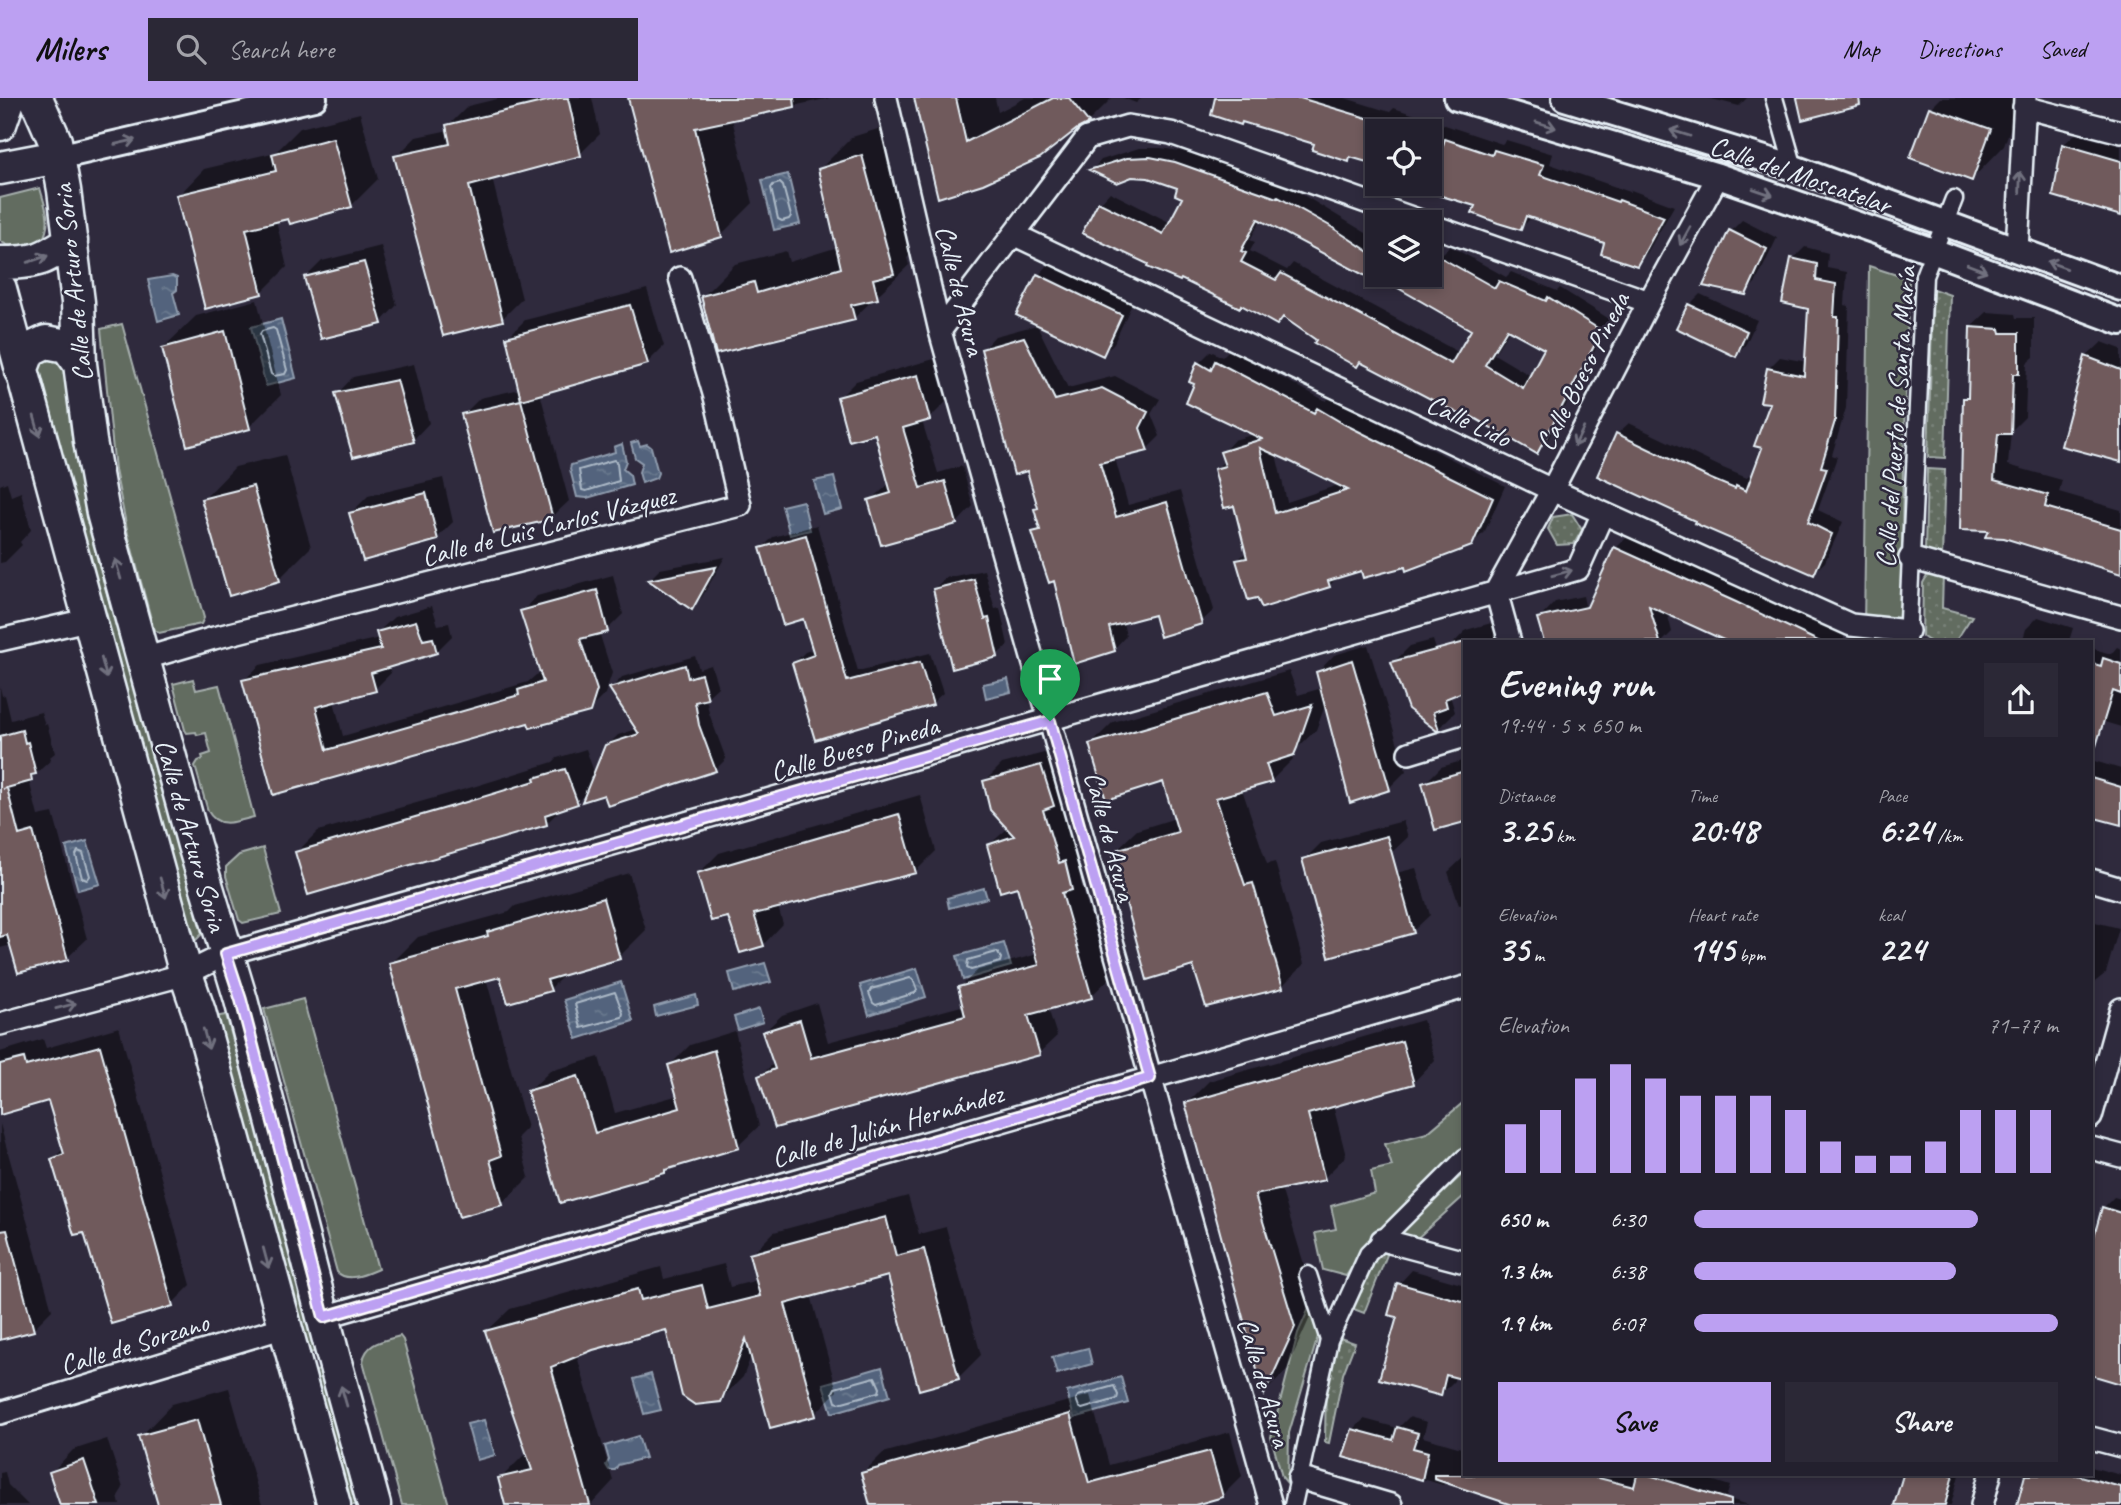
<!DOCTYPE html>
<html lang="en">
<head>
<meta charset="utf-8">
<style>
  body { margin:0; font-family:Caveat,sans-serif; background:#2b2836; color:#f1f3f6; height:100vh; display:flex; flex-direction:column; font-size:26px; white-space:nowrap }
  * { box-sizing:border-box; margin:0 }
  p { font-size:23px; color:#a3a3aa }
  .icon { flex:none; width:38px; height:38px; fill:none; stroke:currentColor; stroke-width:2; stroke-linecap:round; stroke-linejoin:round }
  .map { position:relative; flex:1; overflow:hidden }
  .details { position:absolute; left:1463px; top:542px; width:630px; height:836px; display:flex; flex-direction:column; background:#23202e; border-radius:0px; box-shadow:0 4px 10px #0003,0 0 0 2px #403e4a }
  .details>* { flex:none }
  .tools { position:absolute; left:1365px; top:21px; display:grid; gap:14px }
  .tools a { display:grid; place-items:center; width:77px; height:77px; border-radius:0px; background:#23202e; box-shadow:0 4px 10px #0003,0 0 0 2px #403e4a; font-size:35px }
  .pin { position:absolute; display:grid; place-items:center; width:60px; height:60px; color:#fff; margin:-72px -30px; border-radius:50% 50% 50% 0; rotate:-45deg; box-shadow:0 0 7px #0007 }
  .pin .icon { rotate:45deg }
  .round { display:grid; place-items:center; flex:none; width:74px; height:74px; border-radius:0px; background:#2b2836 }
  .summary { display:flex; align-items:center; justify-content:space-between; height:119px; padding:0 35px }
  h1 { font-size:38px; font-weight:600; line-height:52px }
  .stats { display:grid; grid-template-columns:repeat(3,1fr); gap:10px; height:119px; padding:7px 35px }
  .stats div { display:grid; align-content:center }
  .stats b { font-size:35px; font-weight:600 }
  .stats small { font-size:19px; font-weight:400 }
  .stats p { font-size:19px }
  .chart { height:196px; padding:14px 35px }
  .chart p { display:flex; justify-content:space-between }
  .chart svg { width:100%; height:126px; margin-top:7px; stroke:#bca0f2; stroke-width:6 }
  .action { display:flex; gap:14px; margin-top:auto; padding:14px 35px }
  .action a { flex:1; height:80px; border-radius:0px; background:#bca0f2; color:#111; font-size:28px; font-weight:600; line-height:80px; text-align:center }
  .action a+a { background:#2b2836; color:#f1f3f6 }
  ul { padding:0 35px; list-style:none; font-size:23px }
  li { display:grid; grid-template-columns:112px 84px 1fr; align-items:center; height:52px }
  li i { height:18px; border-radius:9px; background:#bca0f2 }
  header { display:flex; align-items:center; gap:42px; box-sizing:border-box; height:98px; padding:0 35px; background:#bca0f2; color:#111 }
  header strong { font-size:33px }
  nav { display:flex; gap:38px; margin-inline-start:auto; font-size:24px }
  .search { width:490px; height:63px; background:#2b2836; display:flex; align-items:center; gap:18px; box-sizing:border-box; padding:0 24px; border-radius:0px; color:#a3a3aa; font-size:26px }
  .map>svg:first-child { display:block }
  .grass { fill:url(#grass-dots); stroke:#a5aeac; stroke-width:2 }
  .green { fill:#626c61; stroke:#a5aeac; stroke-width:2 }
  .water { fill:url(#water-ripples); stroke:#8f9cae; stroke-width:2 }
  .shadow { fill:#0007; fill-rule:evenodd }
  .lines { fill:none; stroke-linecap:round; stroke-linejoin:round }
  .shore { stroke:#acb9c7; stroke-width:2 }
  .building { fill:#6f5a5c; stroke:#e8f1f8; stroke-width:2; fill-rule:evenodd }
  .pedestrian-casing { stroke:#e8f1f8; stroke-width:21 }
  .minor-casing { stroke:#e8f1f8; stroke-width:26 }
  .tertiary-casing { stroke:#e8f1f8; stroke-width:30 }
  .primary-casing { stroke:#e8f1f8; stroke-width:37 }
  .pedestrian { stroke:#2f2a3d; stroke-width:16 }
  .minor { stroke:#2f2a3d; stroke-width:21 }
  .tertiary { stroke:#2f2a3d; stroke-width:24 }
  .primary { stroke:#2f2a3d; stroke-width:32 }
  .oneway { stroke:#70707e }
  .route-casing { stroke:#fff; stroke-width:14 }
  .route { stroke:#bca0f2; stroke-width:9 }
  .labels { text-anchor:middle; stroke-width:5; stroke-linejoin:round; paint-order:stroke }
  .street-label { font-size:28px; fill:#e8f1f8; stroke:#2f2a3d }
</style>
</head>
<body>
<header>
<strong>Milers</strong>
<div class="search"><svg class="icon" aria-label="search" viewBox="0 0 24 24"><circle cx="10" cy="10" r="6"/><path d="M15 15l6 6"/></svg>Search here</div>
<nav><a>Map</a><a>Directions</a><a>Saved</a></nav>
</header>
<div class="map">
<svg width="2121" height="1407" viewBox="0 0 2121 1407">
  <defs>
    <pattern id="grass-dots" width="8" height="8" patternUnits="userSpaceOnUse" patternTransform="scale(1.75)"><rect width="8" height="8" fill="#626c61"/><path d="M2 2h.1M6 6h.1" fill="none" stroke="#788178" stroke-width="1.8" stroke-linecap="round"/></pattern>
    <pattern id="water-ripples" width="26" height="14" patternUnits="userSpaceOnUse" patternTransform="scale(1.75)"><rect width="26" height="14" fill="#53647d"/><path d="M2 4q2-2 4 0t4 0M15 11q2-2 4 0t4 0" fill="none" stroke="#6c7b90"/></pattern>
  </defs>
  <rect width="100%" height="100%" fill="#2f2a3d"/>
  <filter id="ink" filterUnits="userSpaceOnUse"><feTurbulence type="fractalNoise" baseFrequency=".0143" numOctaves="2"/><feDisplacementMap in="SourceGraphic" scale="14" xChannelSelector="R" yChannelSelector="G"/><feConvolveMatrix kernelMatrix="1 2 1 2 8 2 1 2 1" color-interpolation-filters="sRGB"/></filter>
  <g filter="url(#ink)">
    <path class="grass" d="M 1933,191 L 1950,197 L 1945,360 L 1928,359 Z
      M 1927,371 L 1945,372 L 1942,460 L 1925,454 Z
      M 1572,416 L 1582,432 L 1574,446 L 1557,447 L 1548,431 L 1553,419 Z
      M 1943,477 L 1942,510 L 1972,518 L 1955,544 L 1930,544 L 1922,538 L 1923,485 L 1927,478 Z
      M 1385,1147 L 1390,1149 L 1364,1215 L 1351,1210 L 1371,1162 Z
      M 1340,1240 L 1355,1245 L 1343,1276 L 1329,1345 L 1325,1344 L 1326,1279 Z"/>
    <path class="green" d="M 40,90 C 46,112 53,124 41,145 L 18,153 L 0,143 L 0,100 Z
      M 1869,168 L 1909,181 L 1903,365 L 1901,533 L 1864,529 Z
      M 122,226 L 204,520 L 201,526 L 159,535 L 154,532 L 128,436 L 115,372 L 101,231 Z
      M 52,256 L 68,266 L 75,354 L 85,405 L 100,470 L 202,836 L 193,845 L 36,276 L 38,265 Z
      M 193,581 L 196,592 L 219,587 L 254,719 C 237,723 218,732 208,713 L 195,668 L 198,663 L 203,661 L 202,658 L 211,655 L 206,635 L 197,637 L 196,634 L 187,635 L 185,632 L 173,586 Z
      M 263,750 L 281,816 L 243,825 L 239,822 L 226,778 L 226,769 L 239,757 Z
      M 303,901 L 378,1171 C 366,1176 348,1185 337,1174 L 264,911 Z
      M 226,917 L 319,1252 L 307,1256 L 214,919 Z
      M 1465,1003 L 1465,1050 L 1371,1140 L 1346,1178 L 1323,1172 L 1315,1135 L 1336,1131 L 1331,1108 L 1375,1095 L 1371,1073 L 1392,1068 L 1385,1046 L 1427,1035 Z
      M 1465,1074 L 1465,1097 L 1413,1144 L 1395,1139 Z
      M 1310,1208 L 1319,1235 L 1289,1335 L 1288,1386 L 1282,1379 L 1271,1339 L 1298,1235 Z
      M 400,1238 L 403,1242 L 449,1407 L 402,1407 L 363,1263 C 366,1244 384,1243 400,1238 Z
      M 324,1271 L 362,1407 L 350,1407 L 312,1274 Z"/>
    <path class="water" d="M 788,76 L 800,126 L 774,132 L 762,82 Z
      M 172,178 L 177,180 L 177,192 L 173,195 L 179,217 L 158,223 L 148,182 Z
      M 281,221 L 296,280 L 266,288 L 251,229 Z
      M 638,343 L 640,348 L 647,346 L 651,349 L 658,375 L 656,380 L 642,385 L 639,374 L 642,365 L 635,360 L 631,345 Z
      M 622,346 L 626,363 L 623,371 L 630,377 L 632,387 L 587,400 L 577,399 L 570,371 L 571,367 L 615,354 L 614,349 Z
      M 834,379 L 842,411 L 823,416 L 814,383 Z
      M 803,403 L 810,432 L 790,437 L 782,408 Z
      M 1008,581 L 1011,594 L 986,600 L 983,586 Z
      M 87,743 L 100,786 L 78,792 L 66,749 Z
      M 984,790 L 987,800 L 949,810 L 947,800 Z
      M 1004,845 L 1011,868 L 963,882 L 957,858 Z
      M 765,865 L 771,884 L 734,894 L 729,875 Z
      M 917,870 L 926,899 L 869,917 L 860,887 Z
      M 621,884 L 633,923 L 577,941 L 564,902 Z
      M 696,897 L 698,907 L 656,918 L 654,909 Z
      M 759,911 L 763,924 L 738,932 L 734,919 Z
      M 1088,1250 L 1092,1266 L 1057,1276 L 1052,1259 Z
      M 882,1269 L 890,1298 L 832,1315 L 823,1286 Z
      M 651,1276 L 661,1312 L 644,1316 L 634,1281 Z
      M 1121,1279 L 1128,1305 L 1074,1320 L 1067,1294 Z
      M 484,1322 L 495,1357 L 477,1362 L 467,1326 Z
      M 638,1338 L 645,1360 L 618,1367 L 615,1372 L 609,1372 L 606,1367 L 609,1362 L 605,1348 Z"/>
    <path class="shadow" d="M 501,0 L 592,0 L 600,36 L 580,56 L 492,80 L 522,201 L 502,221 L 396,59 L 416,39 L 449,32 L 448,28 L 468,8 Z
      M 630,0 L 830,0 L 732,21 L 753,105 L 721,137 Z
      M 915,0 L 995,0 L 998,14 L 1025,0 L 1112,0 L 1088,24 L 983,84 Z
      M 1123,0 L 1142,0 L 1136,5 Z
      M 1217,0 L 1345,0 L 1390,14 L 1394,10 L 1502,46 L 1506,42 L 1553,56 L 1550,66 L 1630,94 L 1631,92 L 1674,108 L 1647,155 L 1636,166 L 1607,144 L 1533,118 L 1521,130 L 1430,82 L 1430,33 L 1377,33 L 1377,66 L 1353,58 L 1349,62 L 1316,44 L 1244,23 L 1241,25 Z
      M 1708,0 L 1747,0 L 1739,8 Z
      M 1940,0 L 2021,0 L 2004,48 L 1972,81 L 1930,10 Z
      M 360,15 L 378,81 L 351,108 L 276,122 L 287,169 L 261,195 L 178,98 L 204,71 L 276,54 L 300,30 Z
      M 894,26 L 925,142 L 907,160 L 909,167 L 854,220 L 703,198 L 735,166 L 786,153 L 789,164 L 838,149 L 820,71 L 852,39 Z
      M 2075,36 L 2121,48 L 2121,115 L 2055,96 L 2064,46 Z
      M 1139,50 L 1161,50 L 1186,54 L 1290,89 L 1376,141 L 1377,139 L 1377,177 L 1430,177 L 1430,148 L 1443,155 L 1450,148 L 1506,179 L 1511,174 L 1557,193 L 1560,190 L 1611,222 L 1547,343 L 1537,354 L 1469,315 L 1318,241 L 1284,218 L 1277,225 L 1242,205 L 1150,166 L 1100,105 L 1110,94 L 1171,125 L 1184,99 L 1180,89 L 1148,78 L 1092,72 L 1101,62 ZM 1262,120 L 1395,192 L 1399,189 L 1473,231 L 1460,255 L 1293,165 L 1287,172 L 1250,153 L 1255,144 L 1250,142 ZM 1510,231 L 1546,250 L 1531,278 L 1494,256 Z
      M 1742,122 L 1777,140 L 1756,184 L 1745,195 L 1731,133 Z
      M 381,148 L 397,207 L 381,224 L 306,179 L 322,163 Z
      M 1805,149 L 1828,155 L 1827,170 L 1847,174 L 1845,207 L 1849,208 L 1846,310 L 1832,357 L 1837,359 L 1818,412 L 1843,424 L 1825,464 L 1813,475 L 1617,336 L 1629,325 L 1723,370 L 1747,380 L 1749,377 L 1753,379 L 1764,349 L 1773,304 L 1768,271 L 1780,259 L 1807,264 L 1810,209 L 1793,161 Z
      M 1049,166 L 1132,206 L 1114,245 L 1103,256 L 1019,216 L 1039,177 Z
      M 647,191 L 664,248 L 647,265 L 540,295 L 569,403 L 552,419 L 463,317 L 480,300 L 520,291 L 508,239 L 525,222 Z
      M 1700,196 L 1757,222 L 1746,246 L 1735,257 L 1689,207 Z
      M 257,202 L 281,297 L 249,329 L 163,250 L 196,218 Z
      M 1987,214 L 2015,216 L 2016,220 L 2034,220 L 2034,259 L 2027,265 L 2025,319 L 2011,333 L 2008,367 L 2062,382 L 2059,394 L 2121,412 L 2121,473 L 1990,431 L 1964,300 L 1970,295 L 1971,229 Z
      M 1037,227 L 1068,290 L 1115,278 L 1160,301 L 1151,316 L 1160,338 L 1147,351 L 1115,360 L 1128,407 L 1180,393 L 1214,512 L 1201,524 L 1155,515 L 1123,524 L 1126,538 L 1114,551 L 1055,481 L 1034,434 L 1041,428 L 1036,411 L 1040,408 L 1029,371 L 983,251 L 995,238 Z
      M 2102,244 L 2121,251 L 2121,363 L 2086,259 Z
      M 1229,252 L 1326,303 L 1331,298 L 1357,314 L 1505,388 L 1485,433 L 1472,446 L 1406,466 L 1362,470 L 1340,477 L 1329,488 L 1238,462 L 1247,453 L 1235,405 L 1216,371 L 1225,362 L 1222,355 L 1234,342 L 1255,336 L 1196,285 L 1199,265 L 1211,253 L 1222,259 ZM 1276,356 L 1341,386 L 1287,404 Z
      M 934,261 L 946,304 L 929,321 L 922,323 L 938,375 L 962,368 L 973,408 L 957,425 L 870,403 L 890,385 L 876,334 L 839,300 L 856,283 Z
      M 414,266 L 429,325 L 413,342 L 337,296 L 353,279 Z
      M 285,357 L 311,449 L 279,481 L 203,402 L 235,369 Z
      M 443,380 L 453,424 L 437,440 L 351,415 L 368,398 Z
      M 7,384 L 11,398 L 21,394 L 31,432 L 20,444 L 22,447 L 5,464 L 0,465 L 0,387 Z
      M 817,427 L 858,573 L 930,555 L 943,595 L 932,605 L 816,640 L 794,565 L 805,554 L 814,551 L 804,519 L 762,450 L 773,439 Z
      M 1628,438 L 1812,522 L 1815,520 L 1844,531 L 1844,544 L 1733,544 L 1667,514 L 1672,534 L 1662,544 L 1611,544 L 1594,498 L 1616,450 Z
      M 725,459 L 702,499 L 692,509 L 650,481 L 660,471 Z
      M 984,472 L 995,511 L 1000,510 L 1008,547 L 997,557 L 934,491 L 945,480 Z
      M 613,477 L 623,516 L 607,532 L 599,534 L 612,575 L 605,596 L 589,612 L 530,623 L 274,695 L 244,582 L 260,567 L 380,540 L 378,534 L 394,519 L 432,508 L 438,527 L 449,525 L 452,538 L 436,554 L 388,568 L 391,575 L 375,591 L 334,603 L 343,638 L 528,584 L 536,577 L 542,575 L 522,514 L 537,498 Z
      M 1583,498 L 1593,544 L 1545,544 L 1539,521 L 1555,504 Z
      M 2038,519 L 2073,530 L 2069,543 L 2074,544 L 2022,544 L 2026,531 Z
      M 1495,524 L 1501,544 L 1465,544 L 1450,549 L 1466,532 Z
      M 1433,542 L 1455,614 L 1439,630 L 1409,610 L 1393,565 L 1410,548 Z
      M 1368,547 L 1406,673 L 1389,690 L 1326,605 L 1316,632 L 1291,656 L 1293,661 L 1271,683 L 1242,691 L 1267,766 L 1275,764 L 1304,866 L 1282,888 L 1194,866 L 1114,754 L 1137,732 L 1176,720 L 1164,682 L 1091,646 L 1113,624 L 1289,573 L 1298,597 L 1322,590 L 1318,574 L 1334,557 Z
      M 2117,549 L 2121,551 L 2121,629 L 2091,620 L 2091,550 L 2111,556 Z
      M 695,558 L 699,571 L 711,567 L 718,589 L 706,600 L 709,615 L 726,661 L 715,672 L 605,695 L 589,692 L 577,704 L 563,709 L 547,725 L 297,754 L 318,733 L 476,688 L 553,664 L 557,660 L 586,651 L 595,677 L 607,648 L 618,637 L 637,631 L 612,590 L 622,579 Z
      M 0,589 L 2,598 L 5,597 L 11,622 L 41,614 L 45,627 L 47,626 L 55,655 L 50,659 L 51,662 L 29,682 L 38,718 L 53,715 L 87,841 L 67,860 L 12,847 L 0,850 Z
      M 1059,651 L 1088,773 L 1080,781 L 1109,881 L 1091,898 L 1048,910 L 1057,938 L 1039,955 L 760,978 L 775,964 L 764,934 L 782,917 L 817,905 L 828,944 L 965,907 L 960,889 L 978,872 L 1038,856 L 1018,787 L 989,747 L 1009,729 L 985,683 L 1002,666 Z
      M 1465,662 L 1465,722 L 1424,686 L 1441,669 Z
      M 2091,662 L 2121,671 L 2121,725 L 2091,716 Z
      M 920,697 L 936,753 L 916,773 L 778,809 L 783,826 L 763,847 L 729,816 L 699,775 L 719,755 Z
      M 1403,723 L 1408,739 L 1390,756 L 1396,775 L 1416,770 L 1430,817 L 1413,833 L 1304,762 L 1321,745 Z
      M 1465,758 L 1465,806 L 1459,807 L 1448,774 Z
      M 629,775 L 646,832 L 619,859 L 566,875 L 550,891 L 501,876 L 486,880 L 527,1030 L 518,1039 L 529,1079 L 502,1106 L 391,866 L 418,839 L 509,814 L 515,808 Z
      M 2091,823 L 2119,830 L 2106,875 L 2091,887 Z
      M 1423,922 L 1435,962 L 1413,985 L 1333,1007 L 1346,1058 L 1324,1080 L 1281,1090 L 1316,1206 L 1286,1273 L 1265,1294 L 1187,1005 L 1209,983 Z
      M 119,929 L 191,1187 L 172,1206 L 85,1133 L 53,1061 L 64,1050 L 49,1001 L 0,1015 L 0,954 L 43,941 L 46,950 Z
      M 735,933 L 759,1028 L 738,1048 L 669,1069 L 664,1073 L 561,1103 L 529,993 L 550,973 L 599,959 L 615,1015 L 679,997 L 670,967 L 690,947 Z
      M 0,1026 L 52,1212 L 33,1231 L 0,1240 Z
      M 908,1098 L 919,1136 L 946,1129 L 981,1257 L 958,1280 L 890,1176 L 811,1197 L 837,1293 L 815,1316 L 752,1256 L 743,1279 L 720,1302 L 667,1230 L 593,1250 L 577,1258 L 613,1383 L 591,1407 L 507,1407 L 500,1381 L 523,1358 L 529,1357 L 487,1233 L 510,1211 L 661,1169 L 664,1181 L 724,1166 L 730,1189 L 758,1182 L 751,1157 L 774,1134 Z
      M 2114,1099 L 2121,1101 L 2121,1284 L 2103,1110 Z
      M 1412,1172 L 1465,1187 L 1465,1280 L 1455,1278 L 1454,1283 L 1441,1296 L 1399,1218 L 1399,1186 Z
      M 229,1290 L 262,1407 L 160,1407 L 140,1339 L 172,1306 Z
      M 1090,1297 L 1109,1367 L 1230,1334 L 1242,1378 L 1222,1398 L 1188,1407 L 871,1407 L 863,1375 L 883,1355 Z
      M 1409,1319 L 1427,1324 L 1423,1339 L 1465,1351 L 1465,1377 L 1695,1377 L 1730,1388 L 1726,1400 L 1749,1407 L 1521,1407 L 1447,1384 L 1443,1387 L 1346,1358 L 1353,1332 L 1364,1321 L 1398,1330 Z
      M 107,1341 L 123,1390 L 118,1398 L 120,1407 L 62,1407 L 51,1375 L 73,1352 Z
      M 2091,1369 L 2121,1377 L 2121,1407 L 2019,1407 L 2026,1377 L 2091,1377 Z
      M 5,1374 L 8,1387 L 28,1407 L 0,1407 L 0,1375 Z
      M 1894,1377 L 1959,1377 L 1951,1407 L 1896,1407 L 1904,1380 Z"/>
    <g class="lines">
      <path class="shore" d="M 780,85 L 783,88 L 791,118 L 789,121 L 782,123 L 778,121 L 771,90 L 773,87 Z
        M 273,230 L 276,232 L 287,272 L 285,276 L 274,278 L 271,276 L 260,236 L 262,233 Z
        M 614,362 L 617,365 L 619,383 L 586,393 L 582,392 L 579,372 Z
        M 78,753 L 83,755 L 90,778 L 87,782 L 82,780 L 76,757 Z
        M 997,854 L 1001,860 L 1000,864 L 971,872 L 967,870 L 968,862 Z
        M 910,880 L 913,881 L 917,892 L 915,895 L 876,907 L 873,905 L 869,895 L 871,891 Z
        M 615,894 L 623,915 L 622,919 L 581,930 L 575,906 Z
        M 875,1279 L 880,1290 L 879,1294 L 839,1305 L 836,1304 L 833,1294 L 835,1290 Z
        M 1114,1288 L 1118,1297 L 1117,1301 L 1082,1311 L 1079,1309 L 1076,1301 L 1078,1298 Z"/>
    </g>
    <path class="building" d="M 559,0 L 568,0 L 581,58 L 469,88 L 503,223 L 443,238 L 394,58 L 450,46 L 446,27 Z
      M 628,0 L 794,0 L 795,9 L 695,30 L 722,139 L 669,155 Z
      M 914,0 L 956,0 L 966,44 L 1053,0 L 1069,0 L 1089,25 L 1077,31 L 1040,60 L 983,86 L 938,100 Z
      M 1215,0 L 1300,0 L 1377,23 L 1377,67 L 1350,59 L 1349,64 L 1312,52 L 1314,46 L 1242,24 L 1241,27 L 1211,17 Z
      M 1797,0 L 1859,0 L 1860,7 L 1802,22 Z
      M 1929,9 L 1991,31 L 1972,83 L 1910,60 Z
      M 333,40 L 352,109 L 290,126 L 288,121 L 246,131 L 262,196 L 205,211 L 176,97 L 276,73 L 272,56 Z
      M 1445,41 L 1492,57 L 1494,52 L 1544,67 L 1540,77 L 1618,104 L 1619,102 L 1664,119 L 1637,168 L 1601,156 L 1604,145 L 1526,118 L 1521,132 L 1498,125 L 1472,115 L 1475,108 L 1428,94 Z
      M 2062,46 L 2121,63 L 2121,118 L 2053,98 Z
      M 862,57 L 894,176 L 873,181 L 878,201 L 851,207 L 855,222 L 716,256 L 701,198 L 754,184 L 757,195 L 841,170 L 818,71 Z
      M 1150,59 L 1175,64 L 1277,100 L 1278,99 L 1330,128 L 1377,159 L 1377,177 L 1430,177 L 1430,172 L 1438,158 L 1495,190 L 1499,183 L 1546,203 L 1548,199 L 1602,233 L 1537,356 L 1469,317 L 1463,318 L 1360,264 L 1357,269 L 1314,245 L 1316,242 L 1283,219 L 1277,227 L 1241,207 L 1240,210 L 1181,181 L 1180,183 L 1147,169 L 1148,166 L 1082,135 L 1098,104 L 1163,136 L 1182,100 L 1175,97 L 1177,90 L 1148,80 L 1132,79 L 1117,85 L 1089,72 L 1127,60 ZM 1258,121 L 1377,184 L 1377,178 L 1471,232 L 1451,266 L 1281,175 L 1276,182 L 1241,164 L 1246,155 L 1241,153 ZM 1507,231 L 1544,251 L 1523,290 L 1485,267 Z
      M 1729,132 L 1767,151 L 1746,197 L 1703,188 Z
      M 1791,160 L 1817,166 L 1816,182 L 1836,186 L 1834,219 L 1838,219 L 1835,323 L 1821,369 L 1827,370 L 1808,424 L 1832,436 L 1814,477 L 1694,425 L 1695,423 L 1597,378 L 1616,335 L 1711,381 L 1735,391 L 1736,388 L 1746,393 L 1762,350 L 1754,348 L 1770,305 L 1760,304 L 1767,270 L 1804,278 L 1808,211 L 1782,205 Z
      M 364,164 L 382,226 L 321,241 L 304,179 Z
      M 1037,176 L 1122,217 L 1103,258 L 1016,217 Z
      M 1688,206 L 1747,233 L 1736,259 L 1676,230 Z
      M 630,207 L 648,266 L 521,302 L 506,239 Z
      M 1970,229 L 2000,231 L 2001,235 L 2019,235 L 2019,276 L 2013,276 L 2011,336 L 1998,336 L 1994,382 L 2048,397 L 2045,409 L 2121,431 L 2121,476 L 2004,440 L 1985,439 L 1988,433 L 1960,432 L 1963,300 L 1968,300 Z
      M 225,233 L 250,331 L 187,348 L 162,250 Z
      M 1024,239 L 1055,302 L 1102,290 L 1148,314 L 1140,330 L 1148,353 L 1100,365 L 1116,419 L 1167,404 L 1202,526 L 1160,539 L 1154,517 L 1109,529 L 1115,553 L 1074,566 L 1054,483 L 1049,485 L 1032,434 L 1040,432 L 1034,411 L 1038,410 L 1027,373 L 1014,377 L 981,251 Z
      M 2085,258 L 2121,272 L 2121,364 L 2061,348 Z
      M 1215,263 L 1314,315 L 1317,310 L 1344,326 L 1493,400 L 1472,448 L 1406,473 L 1405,469 L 1363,480 L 1361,473 L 1328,483 L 1330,489 L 1262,510 L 1257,500 L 1248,502 L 1236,462 L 1247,460 L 1234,408 L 1224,410 L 1214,371 L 1225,368 L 1220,354 L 1262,341 L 1186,305 L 1194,286 L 1189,284 L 1197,264 L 1211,272 ZM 1260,350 L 1287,362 L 1348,392 L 1275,415 Z
      M 918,277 L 930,322 L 903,330 L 921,390 L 945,383 L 957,426 L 881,447 L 868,402 L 891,395 L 875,336 L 849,343 L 837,299 Z
      M 397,282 L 414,344 L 353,359 L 335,295 Z
      M 521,302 L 553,421 L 493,435 L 461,316 Z
      M 253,388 L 280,483 L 229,498 L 201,401 Z
      M 426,395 L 438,442 L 363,463 L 349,415 Z
      M 806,437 L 847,583 L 920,564 L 933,607 L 815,642 L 792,565 L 814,557 L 803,521 L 783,527 L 760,450 Z
      M 1614,449 L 1736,504 L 1820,544 L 1728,544 L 1649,508 L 1660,544 L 1544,544 L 1537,520 L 1587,509 Z
      M 716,469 L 692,512 L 648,482 Z
      M 974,481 L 985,521 L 989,520 L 998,559 L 952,571 L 933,491 Z
      M 597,492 L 608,534 L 580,541 L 597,592 L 590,614 L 530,630 L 528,625 L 273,697 L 242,582 L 381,551 L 376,534 L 416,523 L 423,542 L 433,540 L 437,555 L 371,575 L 376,593 L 316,609 L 327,652 L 519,597 L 518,592 L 543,584 L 520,513 Z
      M 1465,544 L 1465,593 L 1445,601 L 1447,609 L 1433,614 L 1439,632 L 1437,633 L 1408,611 L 1391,564 Z
      M 2103,560 L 2121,566 L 2121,596 L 2113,593 L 2096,648 L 2091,647 L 2091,565 L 2101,568 Z
      M 1352,562 L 1390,692 L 1350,705 L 1316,574 Z
      M 685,567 L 688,580 L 701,576 L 708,601 L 695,604 L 699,627 L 716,673 L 608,708 L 604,697 L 582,704 L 605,647 L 639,636 L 609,590 Z
      M 1267,594 L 1276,618 L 1312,607 L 1297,650 L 1294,657 L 1266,666 L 1272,684 L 1216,700 L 1245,787 L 1253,785 L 1283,890 L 1206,909 L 1193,868 L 1147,882 L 1112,753 L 1178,734 L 1163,684 L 1106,702 L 1089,646 Z
      M 22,632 L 25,645 L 28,644 L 36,676 L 31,677 L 32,683 L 3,691 L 7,690 L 19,737 L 33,733 L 68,862 L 18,875 L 7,837 L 0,839 L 0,638 Z
      M 1041,667 L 1054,708 L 1043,712 L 1059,765 L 1065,763 L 1072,792 L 1062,795 L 1092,900 L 1028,917 L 1040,957 L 775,1030 L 758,978 L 775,971 L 762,934 L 800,922 L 811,960 L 965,918 L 958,889 L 1039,867 L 1017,789 L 1000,794 L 987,747 L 1014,738 L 990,712 L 983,683 Z
      M 565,671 L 578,706 L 545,717 L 547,727 L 308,797 L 295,754 L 453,708 L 535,683 L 534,680 Z
      M 1465,673 L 1465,724 L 1435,732 L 1422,685 Z
      M 2091,680 L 2121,689 L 2121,727 L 2091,719 Z
      M 899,716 L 916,775 L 754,816 L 764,848 L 740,855 L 728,819 L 711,823 L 697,775 Z
      M 1387,738 L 1414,835 L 1329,859 L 1302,761 Z
      M 603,800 L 620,861 L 547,882 L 551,893 L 508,905 L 500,879 L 455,891 L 501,1058 L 490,1062 L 503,1107 L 459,1119 L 389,865 L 488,838 L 487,834 Z
      M 1402,943 L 1414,986 L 1308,1016 L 1325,1082 L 1255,1097 L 1295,1229 L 1264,1297 L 1185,1005 Z
      M 100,948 L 173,1208 L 111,1226 L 84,1135 L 74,1137 L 51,1061 L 64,1056 L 48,1003 L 0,1017 L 0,966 L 24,960 L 26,968 Z
      M 714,952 L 739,1050 L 665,1072 L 665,1075 L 560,1105 L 527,993 L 578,978 L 595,1035 L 680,1010 L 668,967 Z
      M 2102,1109 L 2121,1115 L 2121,1286 L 2091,1277 L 2091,1150 Z
      M 886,1119 L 896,1158 L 924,1151 L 959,1281 L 919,1292 L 888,1178 L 785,1206 L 816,1318 L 770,1330 L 746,1241 L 721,1304 L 695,1307 L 682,1298 L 666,1232 L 593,1252 L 551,1269 L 590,1407 L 505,1407 L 498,1380 L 532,1372 L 485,1233 L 638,1191 L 641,1202 L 702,1187 L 708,1211 L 760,1198 L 749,1156 Z
      M 7,1132 L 34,1233 L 0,1242 L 0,1133 Z
      M 1397,1185 L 1465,1204 L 1465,1282 L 1446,1277 L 1441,1298 L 1379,1281 L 1397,1219 L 1388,1217 Z
      M 1070,1316 L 1089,1385 L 1210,1353 L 1223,1399 L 1195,1407 L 870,1407 L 861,1375 Z
      M 197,1322 L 221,1407 L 158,1407 L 138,1338 Z
      M 1397,1329 L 1418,1335 L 1413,1350 L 1428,1354 L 1422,1382 L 1343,1359 L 1352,1331 L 1393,1342 Z
      M 84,1362 L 99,1407 L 60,1407 L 49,1374 Z
      M 1434,1377 L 1587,1377 L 1634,1389 L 1637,1377 L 1649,1377 L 1731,1402 L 1731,1407 L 1512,1407 L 1434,1381 Z
      M 1903,1377 L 1953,1377 L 1945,1407 L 1894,1407 Z
      M 2025,1377 L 2077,1377 L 2121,1389 L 2121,1407 L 2017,1407 Z"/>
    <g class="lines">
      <defs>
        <path id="pedestrian" d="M 1774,0 L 1794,70
          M 1907,544 L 1924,178 L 1954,101
          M 1308,1177 L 1329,1242
          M 1293,1407 L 1329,1242 L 1368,1156 L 1465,1059"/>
        <path id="minor" d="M 886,0 L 940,233 L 1271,1407
          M 2024,9 L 2121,34
          M 1430,127 L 1649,204
          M 1015,137 L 1552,392 L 1851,527 L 1908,533
          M 2017,152 L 2025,0
          M 940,233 L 1087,40 L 1128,28 L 1171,35 L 1423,124
          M 1910,460 L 2121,519
          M 0,542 L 91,521
          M 1510,544 L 1496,493 L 1552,392 L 1649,204 L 1718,78
          M 143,561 L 214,540 L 740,407 L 715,299 L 680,180
          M 1409,655 L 1465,638
          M 2091,782 L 2121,791
          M 0,926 L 186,876 L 226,856 L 1578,471 L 1603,415
          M 2091,1019 L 2121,911
          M 2091,1050 L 2121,1058
          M 1382,1142 L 1465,1164
          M 324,1219 L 1465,889
          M 0,1315 L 285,1229
          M 2091,1340 L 2121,1348
          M 1299,1380 L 1391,1407
          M 1982,1407 L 1990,1377"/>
        <path id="tertiary" d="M 1457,0 L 1718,78 L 1933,153 L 2121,224
          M 1565,0 L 1794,70 L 2121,190
          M 58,59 L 314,0"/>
        <path id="primary" d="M 36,0 L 55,43 L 64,92 L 78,204 L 80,266 L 90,343 L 103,415 L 194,747 L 241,902 L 334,1261 L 374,1407
          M 0,26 L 9,0
          M 0,70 L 58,59
          M 0,165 C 35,165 42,162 71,143
          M 0,191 L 186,876 L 199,914 L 334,1407
          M 21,273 L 29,252 L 46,244 L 67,248 L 80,266"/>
      </defs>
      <use href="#pedestrian" class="pedestrian-casing"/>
      <use href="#minor" class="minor-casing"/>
      <use href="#tertiary" class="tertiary-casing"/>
      <use href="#primary" class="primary-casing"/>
      <use href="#pedestrian" class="pedestrian"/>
      <use href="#minor" class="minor"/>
      <use href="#tertiary" class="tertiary"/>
      <use href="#primary" class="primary"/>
    </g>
    <defs><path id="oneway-shaft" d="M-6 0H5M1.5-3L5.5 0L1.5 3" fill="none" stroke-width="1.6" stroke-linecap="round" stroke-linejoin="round" transform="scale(1.75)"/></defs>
    <g class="oneway">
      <use href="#oneway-shaft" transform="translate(1546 27) rotate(17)"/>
      <use href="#oneway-shaft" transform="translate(1680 35) rotate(-163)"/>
      <use href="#oneway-shaft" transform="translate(125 44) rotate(-13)"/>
      <use href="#oneway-shaft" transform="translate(2020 84) rotate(-88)"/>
      <use href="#oneway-shaft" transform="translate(1763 94) rotate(19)"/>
      <use href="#oneway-shaft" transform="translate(1685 138) rotate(119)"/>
      <use href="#oneway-shaft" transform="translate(38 161) rotate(-19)"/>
      <use href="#oneway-shaft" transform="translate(2057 167) rotate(-160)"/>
      <use href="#oneway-shaft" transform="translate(1977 170) rotate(21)"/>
      <use href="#oneway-shaft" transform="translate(37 328) rotate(74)"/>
      <use href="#oneway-shaft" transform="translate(1579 339) rotate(117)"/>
      <use href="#oneway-shaft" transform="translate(118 471) rotate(-106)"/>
      <use href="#oneway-shaft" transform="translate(1562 475) rotate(-15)"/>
      <use href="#oneway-shaft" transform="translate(104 570) rotate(75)"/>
      <use href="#oneway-shaft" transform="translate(163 790) rotate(74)"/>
      <use href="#oneway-shaft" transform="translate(66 908) rotate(-15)"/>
      <use href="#oneway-shaft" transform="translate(206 941) rotate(75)"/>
      <use href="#oneway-shaft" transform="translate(266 1160) rotate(75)"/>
      <use href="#oneway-shaft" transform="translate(344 1298) rotate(-106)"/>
    </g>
  </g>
  <g class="lines" filter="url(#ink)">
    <defs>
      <path id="route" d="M 1050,623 L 1150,980 L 324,1219 L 241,902 L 226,856 Z"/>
    </defs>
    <use href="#route" class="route-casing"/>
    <use href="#route" class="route"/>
  </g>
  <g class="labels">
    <g class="street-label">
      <text transform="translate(1801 76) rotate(19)" y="10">Calle del Moscatelar</text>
      <text transform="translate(72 185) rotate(-96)" y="10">Calle de Arturo Soria</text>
      <text transform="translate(961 192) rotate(76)" y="10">Calle de Asura</text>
      <text transform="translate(1582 273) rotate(-63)" y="10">Calle Bueso Pineda</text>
      <text transform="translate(1895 319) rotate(-86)" y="10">Calle del Puerto de Santa María</text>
      <text transform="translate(1469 322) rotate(25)" y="10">Calle Lido</text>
      <text transform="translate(548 427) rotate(-14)" y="10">Calle de Luis Carlos Vázquez</text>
      <text transform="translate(854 650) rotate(-16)" y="10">Calle Bueso Pineda</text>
      <text transform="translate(192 737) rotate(74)" y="10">Calle de Arturo Soria</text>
      <text transform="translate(1111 738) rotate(75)" y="10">Calle de Asura</text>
      <text transform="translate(887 1027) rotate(-16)" y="10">Calle de Julián Hernández</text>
      <text transform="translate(134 1245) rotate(-17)" y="10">Calle de Sorzano</text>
      <text transform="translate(1265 1284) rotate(74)" y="10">Calle de Asura</text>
    </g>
  </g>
</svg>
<div class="tools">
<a><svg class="icon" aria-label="locate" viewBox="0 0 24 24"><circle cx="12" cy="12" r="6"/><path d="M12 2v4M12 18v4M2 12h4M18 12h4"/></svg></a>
<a><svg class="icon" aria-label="layers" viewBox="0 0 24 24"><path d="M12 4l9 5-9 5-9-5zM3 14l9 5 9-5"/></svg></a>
</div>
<div class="pin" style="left:1050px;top:623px;background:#1e9e55"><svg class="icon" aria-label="arrive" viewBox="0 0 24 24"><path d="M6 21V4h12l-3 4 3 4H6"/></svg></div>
<section class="details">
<div class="summary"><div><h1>Evening run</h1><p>19:44 · 5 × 650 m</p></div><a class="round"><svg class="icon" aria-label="share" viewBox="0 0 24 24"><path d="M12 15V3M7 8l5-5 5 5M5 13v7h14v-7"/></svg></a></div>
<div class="stats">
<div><p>Distance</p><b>3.25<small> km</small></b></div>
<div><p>Time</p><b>20:48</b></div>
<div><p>Pace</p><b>6:24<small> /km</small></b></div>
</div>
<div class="stats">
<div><p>Elevation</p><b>35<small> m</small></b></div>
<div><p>Heart rate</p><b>145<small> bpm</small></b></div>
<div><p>kcal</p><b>224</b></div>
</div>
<div class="chart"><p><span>Elevation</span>71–77 m</p>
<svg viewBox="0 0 160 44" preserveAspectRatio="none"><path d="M5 44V27M15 44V22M25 44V11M35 44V6M45 44V11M55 44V17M65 44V17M75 44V17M85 44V22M95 44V33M105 44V38M115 44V38M125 44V33M135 44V22M145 44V22M155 44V22"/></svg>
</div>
<ul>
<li><b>650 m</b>6:30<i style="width:78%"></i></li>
<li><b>1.3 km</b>6:38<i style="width:72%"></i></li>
<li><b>1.9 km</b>6:07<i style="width:100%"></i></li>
</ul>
<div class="action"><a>Save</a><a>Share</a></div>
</section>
</div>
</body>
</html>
